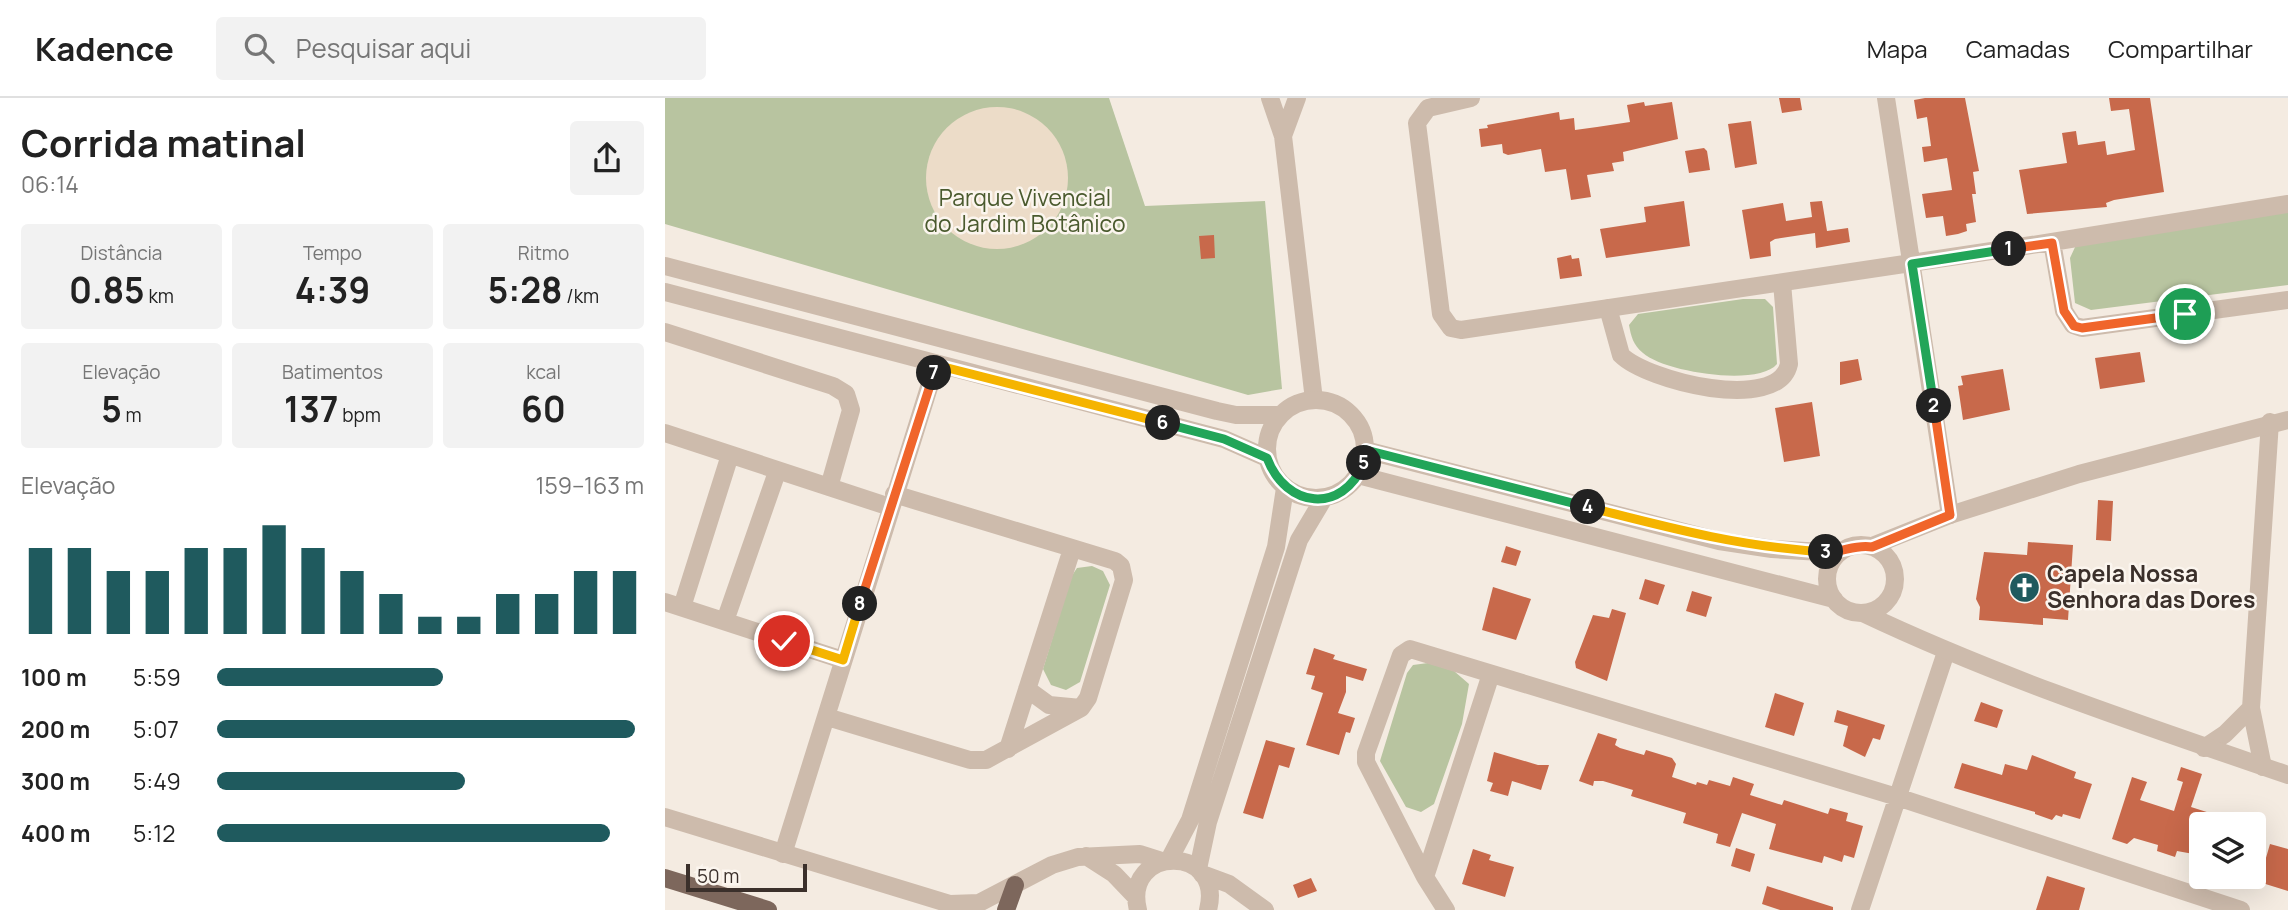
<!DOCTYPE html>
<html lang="pt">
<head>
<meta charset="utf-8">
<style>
  body { margin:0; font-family:Manrope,sans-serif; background:#f2f2f2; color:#222; height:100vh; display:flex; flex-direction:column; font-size:26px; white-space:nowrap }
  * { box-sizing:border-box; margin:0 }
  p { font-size:23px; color:#767676 }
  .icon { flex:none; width:38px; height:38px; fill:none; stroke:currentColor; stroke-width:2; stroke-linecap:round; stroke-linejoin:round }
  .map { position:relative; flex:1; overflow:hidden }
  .sheet { display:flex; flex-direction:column; background:#fff; width:665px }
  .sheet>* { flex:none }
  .tools { position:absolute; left:1524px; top:714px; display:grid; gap:14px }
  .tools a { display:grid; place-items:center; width:77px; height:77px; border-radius:7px; background:#fff; box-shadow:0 7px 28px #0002; font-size:35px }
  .scale { position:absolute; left:21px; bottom:18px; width:121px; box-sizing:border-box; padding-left:7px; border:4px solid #3b302b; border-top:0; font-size:19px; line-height:24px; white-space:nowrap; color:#3b302b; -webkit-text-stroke:5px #fbf5ee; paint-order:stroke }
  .pin { position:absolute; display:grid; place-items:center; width:60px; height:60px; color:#fff; margin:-30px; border:4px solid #fff; border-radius:50%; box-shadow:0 2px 7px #0007 }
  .km { position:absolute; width:35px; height:35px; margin:-18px; border-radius:50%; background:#222; color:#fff; font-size:19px; line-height:35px; text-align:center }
  .round { display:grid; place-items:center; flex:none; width:74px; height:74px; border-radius:7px; background:#f2f2f2 }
  .summary { display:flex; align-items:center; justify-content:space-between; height:119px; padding:0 21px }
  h1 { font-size:38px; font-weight:700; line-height:52px }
  .stats { display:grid; grid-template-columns:repeat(3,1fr); gap:10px; height:119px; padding:7px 21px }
  .stats div { display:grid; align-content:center; border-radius:7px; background:#f2f2f2; text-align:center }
  .stats b { font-size:35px; font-weight:700 }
  .stats small { font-size:19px; font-weight:400 }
  .stats p { font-size:19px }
  .chart { height:196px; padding:14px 21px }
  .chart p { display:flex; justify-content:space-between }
  .chart svg { width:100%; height:126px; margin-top:7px; stroke:#1f5a5e; stroke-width:6 }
  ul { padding:0 21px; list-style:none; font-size:23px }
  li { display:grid; grid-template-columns:112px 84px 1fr; align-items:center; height:52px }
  li i { height:18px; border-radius:9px; background:#1f5a5e }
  header { display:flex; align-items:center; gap:42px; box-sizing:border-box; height:98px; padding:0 35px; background:#fff; border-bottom:2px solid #e0e0e0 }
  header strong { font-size:33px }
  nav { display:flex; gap:38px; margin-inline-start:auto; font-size:24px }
  .search { width:490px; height:63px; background:#f2f2f2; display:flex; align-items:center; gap:18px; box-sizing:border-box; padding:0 24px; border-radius:7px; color:#767676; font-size:26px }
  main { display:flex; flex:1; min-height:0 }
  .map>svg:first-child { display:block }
  .green { fill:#b8c4a0 }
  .plaza { fill:#ecdcc8 }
  .building { fill:#c8694b }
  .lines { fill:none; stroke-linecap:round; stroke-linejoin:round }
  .minor { stroke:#cdbbac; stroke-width:18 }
  .tertiary { stroke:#cdbbac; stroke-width:18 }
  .primary { stroke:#7d675c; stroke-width:18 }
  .split-1-casing { stroke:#fff; stroke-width:14 }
  .split-2-casing { stroke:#fff; stroke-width:14 }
  .split-3-casing { stroke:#fff; stroke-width:14 }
  .split-4-casing { stroke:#fff; stroke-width:14 }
  .split-5-casing { stroke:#fff; stroke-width:14 }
  .split-6-casing { stroke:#fff; stroke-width:14 }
  .split-7-casing { stroke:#fff; stroke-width:14 }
  .split-8-casing { stroke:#fff; stroke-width:14 }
  .split-9-casing { stroke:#fff; stroke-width:14 }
  .split-1 { stroke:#f0652b; stroke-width:9 }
  .split-2 { stroke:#22a559; stroke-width:9 }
  .split-3 { stroke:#f0652b; stroke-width:9 }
  .split-4 { stroke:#f5b400; stroke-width:9 }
  .split-5 { stroke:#22a559; stroke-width:9 }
  .split-6 { stroke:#22a559; stroke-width:9 }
  .split-7 { stroke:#f5b400; stroke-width:9 }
  .split-8 { stroke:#f0652b; stroke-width:9 }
  .split-9 { stroke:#f5b400; stroke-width:9 }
  .labels { text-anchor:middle; stroke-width:5; stroke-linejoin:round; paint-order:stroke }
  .park-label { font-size:23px; fill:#4a5a2e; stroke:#fbf5ee }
  .poi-label { font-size:23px; font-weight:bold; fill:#3b302b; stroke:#fbf5ee; text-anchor:start }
</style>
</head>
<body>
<header>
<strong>Kadence</strong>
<div class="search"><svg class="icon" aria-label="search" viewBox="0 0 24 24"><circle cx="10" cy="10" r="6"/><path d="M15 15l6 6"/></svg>Pesquisar aqui</div>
<nav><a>Mapa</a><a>Camadas</a><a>Compartilhar</a></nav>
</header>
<main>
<section class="sheet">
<div class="summary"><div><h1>Corrida matinal</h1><p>06:14</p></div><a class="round"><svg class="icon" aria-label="share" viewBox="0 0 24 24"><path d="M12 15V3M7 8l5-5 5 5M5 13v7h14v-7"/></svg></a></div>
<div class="stats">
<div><p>Distância</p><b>0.85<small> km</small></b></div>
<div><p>Tempo</p><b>4:39</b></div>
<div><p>Ritmo</p><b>5:28<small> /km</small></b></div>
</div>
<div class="stats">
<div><p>Elevação</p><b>5<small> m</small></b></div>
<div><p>Batimentos</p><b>137<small> bpm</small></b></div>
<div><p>kcal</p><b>60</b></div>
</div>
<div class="chart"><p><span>Elevação</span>159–163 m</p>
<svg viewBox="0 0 160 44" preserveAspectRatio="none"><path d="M5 44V14M15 44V14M25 44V22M35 44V22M45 44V14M55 44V14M65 44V6M75 44V14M85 44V22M95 44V30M105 44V38M115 44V38M125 44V30M135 44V30M145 44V22M155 44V22"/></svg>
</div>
<ul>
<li><b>100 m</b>5:59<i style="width:53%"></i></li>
<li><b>200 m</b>5:07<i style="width:98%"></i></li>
<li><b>300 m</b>5:49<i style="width:58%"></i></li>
<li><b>400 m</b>5:12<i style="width:92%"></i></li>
</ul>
</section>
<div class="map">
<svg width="1623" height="812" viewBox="0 0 1623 812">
  <rect width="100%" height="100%" fill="#f4ebe1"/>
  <path class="green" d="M 0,0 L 444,0 L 480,108 L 600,103 L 617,291 L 583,297 L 0,126 Z
    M 1623,112 L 1623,187 L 1426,212 L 1410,205 L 1405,160 L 1411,147 Z
    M 1078,201 L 1100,201 L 1108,209 L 1112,266 C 1093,289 999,274 978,255 C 968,247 966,238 964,227 L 973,216 Z
    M 427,468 L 438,473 L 445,487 L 415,584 L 401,592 L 386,587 L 378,571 L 406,479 L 412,470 Z
    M 763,565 L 789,573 L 804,586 L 797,626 L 769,706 L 756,714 L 741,709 L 715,663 L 742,575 L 748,567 Z"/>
  <path class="plaza" d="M261 80a71 71 0 1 1 142 0a71 71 0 1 1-142 0Z"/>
  <path class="building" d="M 1114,0 L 1135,0 L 1137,12 L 1117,15 Z
    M 1260,0 L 1300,0 L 1314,73 L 1308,74 L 1311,96 L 1307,96 L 1311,124 L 1301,126 L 1302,133 L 1293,136 L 1281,138 L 1278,118 L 1261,120 L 1257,96 L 1287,92 L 1282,60 L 1259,64 L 1257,49 L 1266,48 L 1262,19 L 1252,21 L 1249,2 Z
    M 1444,0 L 1485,0 L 1499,94 L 1449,102 L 1441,105 L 1442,109 L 1362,116 L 1354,72 L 1402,65 L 1397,35 L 1411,33 L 1413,47 L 1440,43 L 1442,57 L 1470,52 L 1464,11 L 1446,13 Z
    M 979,4 L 980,8 L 1007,4 L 1013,41 L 958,54 L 959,63 L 947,65 L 949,73 L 922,77 L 926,99 L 906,102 L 901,71 L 880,74 L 876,51 L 843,57 L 838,55 L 837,46 L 816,49 L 814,31 L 823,30 L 822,27 L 894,14 L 895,22 L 909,20 L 910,32 L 932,29 L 965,24 L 962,7 Z
    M 1086,23 L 1092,66 L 1070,70 L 1063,26 Z
    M 1039,50 L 1042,53 L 1045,72 L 1024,75 L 1020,53 Z
    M 1019,103 L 1025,148 L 941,160 L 935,131 L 981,124 L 979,109 Z
    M 1157,103 L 1162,133 L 1183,130 L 1185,144 L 1151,150 L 1150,135 L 1136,137 L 1110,141 L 1105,144 L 1106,158 L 1085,161 L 1077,112 L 1118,105 L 1121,123 L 1147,119 L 1145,104 Z
    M 549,137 L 550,160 L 536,161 L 534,138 Z
    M 906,157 L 907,161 L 914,160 L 917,178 L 895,181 L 892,160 Z
    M 1475,254 L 1480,284 L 1435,291 L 1430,260 Z
    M 1193,261 L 1197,282 L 1175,287 L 1175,264 Z
    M 1338,271 L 1345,312 L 1298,322 L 1293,288 L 1298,287 L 1296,278 Z
    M 1147,304 L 1155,358 L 1119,364 L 1110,310 Z
    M 1433,402 L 1448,403 L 1446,443 L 1431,442 Z
    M 1363,444 L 1408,447 L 1403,522 L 1378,520 L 1378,527 L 1314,522 L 1315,509 L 1311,501 L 1319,454 L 1362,457 Z
    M 841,448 L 856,453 L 851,468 L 836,464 Z
    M 980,481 L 1000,487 L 993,507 L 974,501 Z
    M 828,489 L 866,501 L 851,542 L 817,532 Z
    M 1027,493 L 1047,499 L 1041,519 L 1021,513 Z
    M 947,511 L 961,515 L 942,583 L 911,570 L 910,564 L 928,517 L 944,520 Z
    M 649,550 L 670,557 L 668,561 L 702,571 L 698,583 L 681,578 L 681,594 L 673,615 L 690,620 L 685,635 L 681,634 L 674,657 L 641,647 L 658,595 L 646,591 L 650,578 L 641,576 Z
    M 1110,595 L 1139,605 L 1129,638 L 1100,629 Z
    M 1316,604 L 1338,612 L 1332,630 L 1309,623 Z
    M 1172,612 L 1220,627 L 1215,642 L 1208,640 L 1200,659 L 1178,648 L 1183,628 L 1169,624 Z
    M 933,635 L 952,641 L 950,647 L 955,650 L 979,657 L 981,652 L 1007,660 L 1011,666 L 1007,679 L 1031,687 L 1032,684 L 1042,687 L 1044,682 L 1065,688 L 1068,679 L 1089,686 L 1085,697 L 1117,707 L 1119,702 L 1163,716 L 1165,710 L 1183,715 L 1181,723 L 1198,728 L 1189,760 L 1179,757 L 1177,764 L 1159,758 L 1157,765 L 1104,751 L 1111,726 L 1077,715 L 1065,749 L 1051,745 L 1053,736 L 1018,725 L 1021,715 L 966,698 L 968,692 L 938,683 L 929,683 L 928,688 L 914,683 Z
    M 601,642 L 630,650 L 624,670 L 614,667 L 598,721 L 578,715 Z
    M 829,654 L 873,667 L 884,667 L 876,692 L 847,683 L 843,698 L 825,693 L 828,685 L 822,683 Z
    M 1367,657 L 1411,674 L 1409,680 L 1427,686 L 1415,721 L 1398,716 L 1397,719 L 1391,717 L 1387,722 L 1370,716 L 1370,714 L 1289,690 L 1297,665 L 1337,677 L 1340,666 L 1362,672 Z
    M 1516,669 L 1537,676 L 1526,709 L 1570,723 L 1570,726 L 1536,726 L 1534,757 L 1512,753 L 1510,759 L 1492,753 L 1493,747 L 1469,740 L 1462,746 L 1447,741 L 1467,679 L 1482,684 L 1475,702 L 1509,713 L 1518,684 L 1512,682 Z
    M 1605,746 L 1623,751 L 1623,793 L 1594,784 Z
    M 1071,750 L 1090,756 L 1085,774 L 1066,768 Z
    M 808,751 L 826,757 L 824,762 L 849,769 L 840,799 L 797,786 Z
    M 1382,778 L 1420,790 L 1414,812 L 1371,812 Z
    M 646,780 L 652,793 L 633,800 L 628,787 Z
    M 1102,788 L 1168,809 L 1168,812 L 1115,812 L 1097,806 Z"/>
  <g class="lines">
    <path class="minor" d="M 605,0 L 618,38 L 649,302
      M 806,0 L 763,10 L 752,25 L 776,216 L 786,230 L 796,232 L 1387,144 L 1623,106
      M 1221,0 L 1285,417
      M 618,38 L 632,0
      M 1387,144 L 1399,213 L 1408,227 L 1417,230 L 1623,202
      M 943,210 L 956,257 C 982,283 1113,316 1124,266 L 1117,185
      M 0,234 L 168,288 L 181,296 L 186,312 L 164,389
      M 0,335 L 225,409
      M 0,504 L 178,562
      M 17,509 L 65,357
      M 60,523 L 112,374
      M 362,591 L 384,607 L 416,610
      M 162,619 L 305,662 L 321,662 L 416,610 L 423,600 L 459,482 L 456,468 L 450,463 L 229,396
      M 1539,650 L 1560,636 L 1586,610
      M 343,651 L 407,451
      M 1598,669 L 1586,610 L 1605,324
      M 118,756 L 271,267
      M 760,779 L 826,576
      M 781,812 L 760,779 L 701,664 L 701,655 L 736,557 L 745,551 L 1232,699 L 1576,812
      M 1195,812 L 1281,554"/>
    <path class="tertiary" d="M 0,168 L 552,313 L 571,317 L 616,317
      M 0,194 L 559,341 L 602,360
      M602 351a49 49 0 1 1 98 0a49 49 0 1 1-98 0Z
      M 700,352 L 1054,443 L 1107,451 L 1173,455
      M 693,377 L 1169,501
      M1162 481a34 34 0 1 1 68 0a34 34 0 1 1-68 0Z
      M 1207,448 L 1285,417 L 1414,376 L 1623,322
      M 1198,515 C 1335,580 1480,628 1623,677
      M 0,719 L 285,806 L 314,805 L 387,767 L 413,759 L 475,756 L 497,763
      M 421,758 L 449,776 L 470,798
      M 504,762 L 525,722 L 611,449 L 620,390
      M 533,771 L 543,724 L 634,442 L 659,400
      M 537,776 L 564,786 L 600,812
      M 473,812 C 457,747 560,746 543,812"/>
    <path class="primary" d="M 0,780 L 103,812
      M 341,812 L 350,787"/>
  </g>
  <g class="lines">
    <defs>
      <path id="split-1" d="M 1344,151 L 1387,145 L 1399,213 L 1409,228 L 1417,230 L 1520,216"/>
      <path id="split-2" d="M 1269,308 L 1247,166 L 1344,151"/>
      <path id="split-3" d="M 1161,454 C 1178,455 1189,446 1207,449 L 1285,417 L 1269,308"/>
      <path id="split-4" d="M 923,409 C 1005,430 1076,449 1161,454"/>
      <path id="split-5" d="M 699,365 L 701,352 L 923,409"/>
      <path id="split-6" d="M 498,325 L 559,341 L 602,360 C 621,410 677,417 699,365"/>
      <path id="split-7" d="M 269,275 L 271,267 L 498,325"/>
      <path id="split-8" d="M 195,506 L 269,275"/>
      <path id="split-9" d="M 119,543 L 178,562 L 195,506"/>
    </defs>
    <use href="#split-1" class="split-1-casing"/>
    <use href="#split-2" class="split-2-casing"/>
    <use href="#split-3" class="split-3-casing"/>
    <use href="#split-4" class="split-4-casing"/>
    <use href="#split-5" class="split-5-casing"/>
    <use href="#split-6" class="split-6-casing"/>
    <use href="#split-7" class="split-7-casing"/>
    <use href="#split-8" class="split-8-casing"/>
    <use href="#split-9" class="split-9-casing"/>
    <use href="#split-1" class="split-1"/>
    <use href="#split-2" class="split-2"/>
    <use href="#split-3" class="split-3"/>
    <use href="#split-4" class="split-4"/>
    <use href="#split-5" class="split-5"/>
    <use href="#split-6" class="split-6"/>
    <use href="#split-7" class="split-7"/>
    <use href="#split-8" class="split-8"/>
    <use href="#split-9" class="split-9"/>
  </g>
  <defs>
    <symbol id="church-disc" viewBox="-11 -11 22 22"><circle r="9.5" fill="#1f5a5e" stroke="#fbf5ee"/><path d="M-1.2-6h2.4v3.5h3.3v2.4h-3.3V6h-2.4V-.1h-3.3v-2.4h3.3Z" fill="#fff"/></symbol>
  </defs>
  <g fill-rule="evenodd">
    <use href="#church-disc" x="1342" y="472" width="35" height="35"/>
  </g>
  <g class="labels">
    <g class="park-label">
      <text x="360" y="108">Parque Vivencial<tspan x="360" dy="26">do Jardim Botânico</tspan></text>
    </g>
    <g class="poi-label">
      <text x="1382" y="484">Capela Nossa<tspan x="1382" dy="26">Senhora das Dores</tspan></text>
    </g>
  </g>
</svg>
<div class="tools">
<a><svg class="icon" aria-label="layers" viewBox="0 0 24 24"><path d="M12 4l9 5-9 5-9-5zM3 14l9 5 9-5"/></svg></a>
</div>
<div class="scale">50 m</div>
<div class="pin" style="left:1520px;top:216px;background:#1e9e55"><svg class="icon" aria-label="arrive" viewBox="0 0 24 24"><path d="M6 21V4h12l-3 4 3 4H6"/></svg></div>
<div class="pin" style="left:119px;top:543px;background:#d93025"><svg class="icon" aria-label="check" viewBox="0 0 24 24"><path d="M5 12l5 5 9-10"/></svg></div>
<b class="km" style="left:1344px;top:151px">1</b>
<b class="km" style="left:1269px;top:308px">2</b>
<b class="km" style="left:1161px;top:454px">3</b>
<b class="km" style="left:923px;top:409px">4</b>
<b class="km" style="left:699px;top:365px">5</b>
<b class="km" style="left:498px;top:325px">6</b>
<b class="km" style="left:269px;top:275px">7</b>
<b class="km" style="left:195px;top:506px">8</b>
</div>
</main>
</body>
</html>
